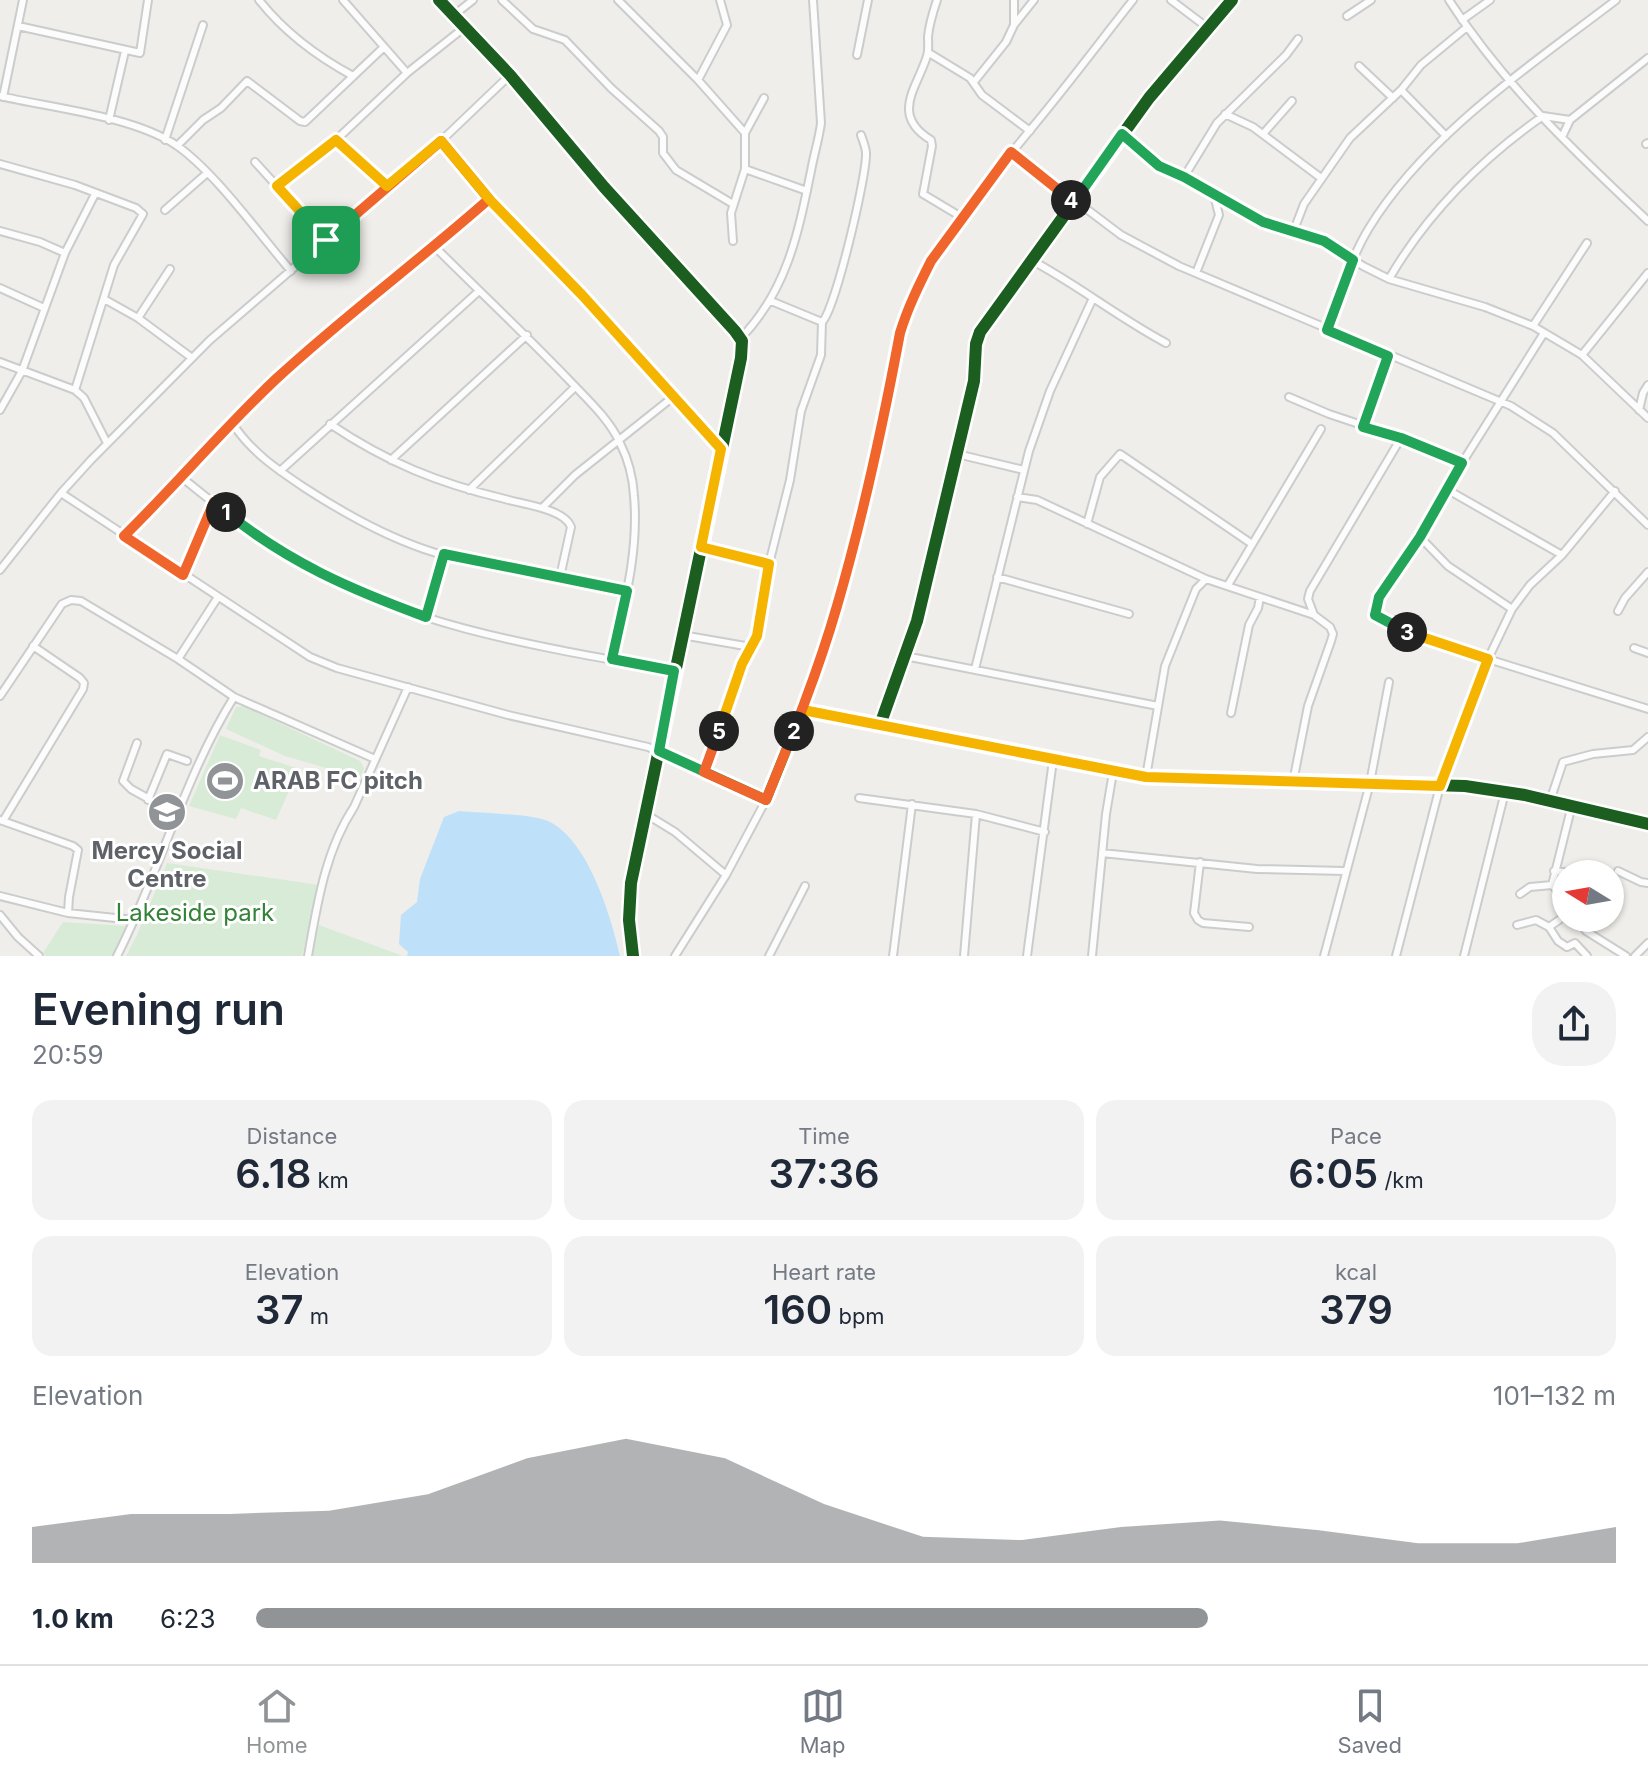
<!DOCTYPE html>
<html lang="en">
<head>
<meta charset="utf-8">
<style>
  body { margin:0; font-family:Inter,sans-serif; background:#f2f2f3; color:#1f2937; height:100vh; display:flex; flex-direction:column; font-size:30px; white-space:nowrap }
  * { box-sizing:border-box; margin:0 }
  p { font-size:26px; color:#747a83 }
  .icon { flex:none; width:44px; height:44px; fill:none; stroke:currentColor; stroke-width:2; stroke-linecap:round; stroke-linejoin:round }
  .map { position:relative; height:956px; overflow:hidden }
  .sheet { display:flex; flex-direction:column; background:#fff; flex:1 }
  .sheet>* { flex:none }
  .needle { width:52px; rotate:281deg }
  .controls { position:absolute; left:1552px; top:860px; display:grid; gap:16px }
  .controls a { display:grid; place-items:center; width:72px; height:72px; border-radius:50%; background:#fff; box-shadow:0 2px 6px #0004; font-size:40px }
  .pin { position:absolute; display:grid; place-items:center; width:68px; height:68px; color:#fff; margin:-34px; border-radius:16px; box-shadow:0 4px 12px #0006 }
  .km { position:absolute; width:40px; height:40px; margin:-20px; border-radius:50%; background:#222; color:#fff; font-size:22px; line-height:40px; text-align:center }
  .round { display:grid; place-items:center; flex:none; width:84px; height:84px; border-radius:32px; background:#f2f2f3 }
  .summary { display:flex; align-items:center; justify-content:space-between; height:136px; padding:0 32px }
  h1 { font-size:44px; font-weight:600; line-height:60px }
  .figures { display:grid; grid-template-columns:repeat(3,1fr); gap:12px; height:136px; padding:8px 32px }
  .figures div { display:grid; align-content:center; border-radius:20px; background:#f2f2f3; text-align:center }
  .figures b { font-size:40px; font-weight:600 }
  .figures small { font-size:22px; font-weight:400 }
  .figures p { font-size:22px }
  .chart { height:224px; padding:16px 32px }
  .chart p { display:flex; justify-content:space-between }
  .chart svg { width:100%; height:144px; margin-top:8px; fill:#919496; opacity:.7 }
  ul { padding:0 32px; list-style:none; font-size:26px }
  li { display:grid; grid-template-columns:128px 96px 1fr; align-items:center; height:60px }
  li i { height:20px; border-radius:10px; background:#919496 }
  .menu { display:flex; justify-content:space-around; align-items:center; height:112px; border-top:2px solid #e0e1e3; background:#fff; font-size:22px; color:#747a83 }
  .menu a { display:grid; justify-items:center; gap:4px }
  .menu .on { color:#919496 }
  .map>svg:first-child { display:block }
  .green { fill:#d8ebd6 }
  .water { fill:#bfe0f9 }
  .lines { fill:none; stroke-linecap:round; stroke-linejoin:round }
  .street-casing { stroke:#cbcccc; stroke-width:10 }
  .secondary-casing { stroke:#cacacb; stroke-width:13 }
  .street { stroke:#fdfcfc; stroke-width:6 }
  .secondary { stroke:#fdfcfc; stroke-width:9 }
  .cycleway-casing { stroke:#fff; stroke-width:17 }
  .cycleway { stroke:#1b5e20; stroke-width:12 }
  .split-1-casing { stroke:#fff; stroke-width:16 }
  .split-2-casing { stroke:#fff; stroke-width:16 }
  .split-3-casing { stroke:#fff; stroke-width:16 }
  .split-4-casing { stroke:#fff; stroke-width:16 }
  .split-5-casing { stroke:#fff; stroke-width:16 }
  .split-6-casing { stroke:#fff; stroke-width:16 }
  .split-1 { stroke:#f0652b; stroke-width:10 }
  .split-2 { stroke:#22a559; stroke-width:10 }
  .split-3 { stroke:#f5b400; stroke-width:10 }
  .split-4 { stroke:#22a559; stroke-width:10 }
  .split-5 { stroke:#f0652b; stroke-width:10 }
  .split-6 { stroke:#f5b400; stroke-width:10 }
  .labels { text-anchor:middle; stroke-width:6; stroke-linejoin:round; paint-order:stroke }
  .poi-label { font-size:24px; font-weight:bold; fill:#5f6368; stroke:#fff; text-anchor:start }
  .park-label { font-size:24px; fill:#348238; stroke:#fff }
</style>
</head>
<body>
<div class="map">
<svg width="1648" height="956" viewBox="0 0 1648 956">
  <rect width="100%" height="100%" fill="#efeeea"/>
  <path class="green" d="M 243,706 L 360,761 L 364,768 L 360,778 L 285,756 L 226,729 L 236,707 Z
    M 220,735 L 261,750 L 259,756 L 299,769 L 276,820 L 241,808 L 236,819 L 189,806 Z
    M 167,863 L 319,885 L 302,956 L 126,956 L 137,935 Z
    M 134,920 L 117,956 L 46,956 L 43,953 L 63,922 L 125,926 Z
    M 319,925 L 403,956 L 312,956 Z"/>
  <path class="water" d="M 459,811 C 481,813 527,814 545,820 C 587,835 611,916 620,956 L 407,956 L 408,952 L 399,944 L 401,915 L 417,902 L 420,879 L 444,817 Z"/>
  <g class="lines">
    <defs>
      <path id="street" d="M 259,0 C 285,33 316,56 353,76
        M 343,0 L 407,73
        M 502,0 L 533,29 L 565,40 L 611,88 L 659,131 L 663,137 L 663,153 L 676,170 L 733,204
        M 618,0 L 698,80 L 745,133
        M 937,0 C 933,12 929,24 928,37 C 928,44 929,50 927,56 C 917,88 890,115 931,140 L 932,146 L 923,194 L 963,218
        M 1014,0 L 1014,25
        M 1171,0 L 1208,28
        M 1449,0 C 1503,84 1576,153 1648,221
        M 454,15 L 473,0
        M 1347,16 L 1371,0
        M 1462,20 L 1490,0
        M 18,26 L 140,53 L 148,0
        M 929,53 L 970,78 L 982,95 L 1030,131
        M 857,55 L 868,0
        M 1359,66 L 1393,98
        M 698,80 L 727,25 L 720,0
        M 974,82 L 1006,42 L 1014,25 L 1034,0
        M 1401,90 L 1446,136
        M 0,96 C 52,108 132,116 176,145 C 215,172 259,234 291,271
        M 3,97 L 23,0
        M 1225,114 L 1253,127 L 1321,178
        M 109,120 L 125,51
        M 1122,134 L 1159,166 L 1184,177 L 1263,222 L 1324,241 L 1363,266 L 1389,279 L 1485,307 L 1533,326 L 1582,355 L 1648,418
        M 1263,134 L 1292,101
        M 1562,137 L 1570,120 L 1648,58
        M 165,140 L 203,25
        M 336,140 L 387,186
        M 441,141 L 489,199 L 583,296 L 721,449
        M 1646,144 L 1648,143
        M 177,146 L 203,120 L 221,108 L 247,81 L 300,121 L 305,122 L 384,47
        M 1011,152 L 1121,235 L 1179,266 L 1511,406 L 1553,433 L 1648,525
        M 255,162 L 326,240
        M 0,164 L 75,185 L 136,208 L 143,214 L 114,265 L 75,390
        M 745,169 L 807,191
        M 1184,177 L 1217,123 L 1286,55 L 1298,39
        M 277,186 L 336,140 L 407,73 L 465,27
        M 165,210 L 206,174
        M 1294,230 L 1304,204 L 1350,138 L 1401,90 L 1421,65 L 1467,27
        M 0,231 L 40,242 L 65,253
        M 733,241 L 731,213 L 745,169 L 745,133 L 764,98
        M 435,247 C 480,292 526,335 570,381 C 587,399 610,420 620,443 C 628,459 633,478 634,496 C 639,552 624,605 612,659
        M 1031,260 C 1078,285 1119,318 1166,343
        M 1196,273 L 1219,215 L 1214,195
        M 1389,279 C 1426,215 1482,158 1543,116 L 1570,120
        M 0,288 L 44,308
        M 104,299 L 138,318 L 192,358
        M 771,301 L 822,322
        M 138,318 L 170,269
        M 1533,326 L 1587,243
        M 1327,330 C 1340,296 1350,259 1369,228 C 1426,135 1531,65 1616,0
        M 1544,333 L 1462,463 L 1420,537 L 1379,597 L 1375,615 L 1424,639 L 1648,709
        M 741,338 C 787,290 798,234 811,171 C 814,154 819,139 821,123 L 813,0
        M 1582,355 L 1648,273
        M 0,362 L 75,390 L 84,398 L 107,443
        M 1289,397 L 1329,414 L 1401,438 L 1462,463
        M 0,410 L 22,371 L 65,253 L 95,194
        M 1639,410 L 1643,393 L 1648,385
        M 233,424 C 251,452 278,470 305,488 C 345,514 390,539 436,553 C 498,571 564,578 627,591
        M 330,424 C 388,463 438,483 505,499 C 522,504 565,509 571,527 L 560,577
        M 1363,427 L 1388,356
        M 957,454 L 1024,470
        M 391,460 L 527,335
        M 280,471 L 479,291
        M 180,476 C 220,508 258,540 303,565 C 416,629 548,648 674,671
        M 469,490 L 575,387
        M 1448,490 L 1562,555
        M 61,493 L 310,657 L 337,668 L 508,715 L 648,747 L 766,800
        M 1017,497 L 1037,500 L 1206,579 L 1314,615 L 1330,627 L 1333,634 L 1331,641 L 1308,706 L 1293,782
        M 542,508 L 575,475 L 673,397
        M 1087,524 L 1100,477 L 1120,454 L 1252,544
        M 124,536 C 175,485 223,429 276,379 C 344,316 419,261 489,199
        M 1420,537 L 1448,566 L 1512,609
        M 701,547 L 769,564
        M 0,570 L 61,493 L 91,460 L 210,340 L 441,141 L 510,75
        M 183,575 L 214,502
        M 997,577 L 1129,614
        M 1228,585 L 1321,429
        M 1618,611 L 1625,598 L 1648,572
        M 1314,615 L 1308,599 L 1310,591 L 1401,438
        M 426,617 L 444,554
        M 682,635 L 751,647
        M 1634,648 L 1648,653
        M 905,656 L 1158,706
        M 178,659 L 218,597
        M 975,669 L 1029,451 L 1050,391 L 1093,298
        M 0,696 L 62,604 L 71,600 L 81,601 L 178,659 L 234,697 L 375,759
        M 803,710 L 1146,777 L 1465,786 L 1525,795 L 1648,824
        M 1231,713 L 1249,625 L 1258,608 L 1260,597
        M 880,725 L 917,621 L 974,381 L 976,344 L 980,332 L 1149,98 L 1232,0
        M 137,743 L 123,781 L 131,789 L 178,815
        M 704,772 L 742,664 L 757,636 L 769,564 L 790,480 L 801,411 L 821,355 L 822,322 C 835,311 867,175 866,153 C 866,148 863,141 861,135
        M 1146,777 L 1165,666 L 1196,589 L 1206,579
        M 859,798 L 976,814 L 1045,832
        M 148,800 L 167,754 L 187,761
        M 1550,801 L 1563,762 L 1593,754 L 1633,750 L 1648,737
        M 644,813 L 675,832 L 726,875
        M 0,820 L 73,846 L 78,850 L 69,897 L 68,913
        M 3,821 L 83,689 L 84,683 L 80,678 L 33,646
        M 1102,853 L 1257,869 L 1345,871
        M 1200,862 L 1194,913 L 1198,920 L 1203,923 L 1249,927
        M 1554,871 L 1581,874
        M 1618,871 L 1641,882 L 1648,883
        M 1520,894 L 1530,887 L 1552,885
        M 0,896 L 68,913 L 134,920
        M 1566,900 L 1552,885 L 1572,805
        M 0,915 L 18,937 L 39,956
        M 1578,918 L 1586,931 L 1626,956
        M 1559,920 L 1549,927 L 1558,941 L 1567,947 L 1575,943 L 1587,956
        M 1517,925 L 1536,920 L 1549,927
        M 117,956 C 160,872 184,777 234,697
        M 308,956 C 317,905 325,851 354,807 L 408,687
        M 675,956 L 726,875 L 766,800 L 803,710 L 850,561 L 900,333 C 925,255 980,191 1031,129 C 1066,87 1099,43 1133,0
        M 769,956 L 805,886
        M 893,956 L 912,804
        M 964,956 L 976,814
        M 1027,956 L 1053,760
        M 1092,956 L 1106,814 L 1113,772
        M 1324,956 L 1370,783 L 1389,682
        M 1396,956 L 1440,786 L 1488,659 L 1512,609 L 1530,585 L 1562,555 L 1615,491
        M 1464,956 L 1505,792
        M 1635,956 L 1648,943"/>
      <path id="secondary" d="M 439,0 L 510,75 L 604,187 L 735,331 L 742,341 L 741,358 L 631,883 L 629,920 L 633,956"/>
    </defs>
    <use href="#street" class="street-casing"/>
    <use href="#secondary" class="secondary-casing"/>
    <use href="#street" class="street"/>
    <use href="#secondary" class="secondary"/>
    <defs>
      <path id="cycleway" d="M 439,0 L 510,75 L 604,187 L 735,331 L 742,341 L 741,358 L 631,883 L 629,920 L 633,956
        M 803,710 L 1146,777 L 1465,786 L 1525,795 L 1648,824
        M 880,725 L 917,621 L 974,381 L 976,344 L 980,332 L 1149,98 L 1232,0"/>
    </defs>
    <use href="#cycleway" class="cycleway-casing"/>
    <use href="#cycleway" class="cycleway"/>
  </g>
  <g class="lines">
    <defs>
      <path id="split-1" d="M 226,512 L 214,502 L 183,575 L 124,536 C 176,485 223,429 276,379 C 344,316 419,261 489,199 L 441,141 L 326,240"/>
      <path id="split-2" d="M 226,512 C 287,562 352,590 426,617 L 444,554 L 627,591 L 612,659 L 674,671 L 659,751 L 766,800 L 794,731"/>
      <path id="split-3" d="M 794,731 L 803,710 L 1146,777 L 1440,786 L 1488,659 L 1407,632"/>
      <path id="split-4" d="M 1071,200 L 1074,202 L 1122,134 L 1159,166 L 1184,177 L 1263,222 L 1324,241 L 1353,260 L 1327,330 L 1388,356 L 1363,427 L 1401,438 L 1462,463 L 1420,537 L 1379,597 L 1375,615 L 1407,632"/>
      <path id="split-5" d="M 719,731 L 704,772 L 766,800 C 792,736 818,672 837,606 C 863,517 883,424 900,333 C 908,307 919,285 931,261 L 1011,152 L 1071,200"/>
      <path id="split-6" d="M 326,240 L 277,186 L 336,140 L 387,186 L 441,141 L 489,199 L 583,296 L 721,449 L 701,547 L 769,564 L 757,636 L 742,664 L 719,731"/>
    </defs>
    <use href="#split-1" class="split-1-casing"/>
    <use href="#split-2" class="split-2-casing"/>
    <use href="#split-3" class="split-3-casing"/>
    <use href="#split-4" class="split-4-casing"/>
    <use href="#split-5" class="split-5-casing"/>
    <use href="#split-6" class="split-6-casing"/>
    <use href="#split-1" class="split-1"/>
    <use href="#split-2" class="split-2"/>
    <use href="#split-3" class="split-3"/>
    <use href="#split-4" class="split-4"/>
    <use href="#split-5" class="split-5"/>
    <use href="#split-6" class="split-6"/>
  </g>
  <defs>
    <symbol id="stadium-disc" viewBox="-11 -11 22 22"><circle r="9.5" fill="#919496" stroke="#fff"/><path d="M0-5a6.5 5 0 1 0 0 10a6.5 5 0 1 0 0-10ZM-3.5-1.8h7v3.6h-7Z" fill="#fff"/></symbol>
    <symbol id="school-disc" viewBox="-11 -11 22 22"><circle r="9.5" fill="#919496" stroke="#fff"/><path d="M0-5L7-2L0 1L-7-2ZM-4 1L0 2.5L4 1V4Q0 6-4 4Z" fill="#fff"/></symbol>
  </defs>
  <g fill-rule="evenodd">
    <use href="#stadium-disc" x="203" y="759" width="44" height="44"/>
    <use href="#school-disc" x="145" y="790" width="44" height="44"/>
  </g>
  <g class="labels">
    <g class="poi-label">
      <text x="253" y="789">ARAB FC pitch</text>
      <text x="167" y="859" text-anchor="middle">Mercy Social<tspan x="167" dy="28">Centre</tspan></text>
    </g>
    <g class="park-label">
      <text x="195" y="921">Lakeside park</text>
    </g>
  </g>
</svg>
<div class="controls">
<a><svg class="needle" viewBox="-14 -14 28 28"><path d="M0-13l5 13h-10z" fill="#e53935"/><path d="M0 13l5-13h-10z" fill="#747a83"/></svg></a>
</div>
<div class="pin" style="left:326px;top:240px;background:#1e9e55"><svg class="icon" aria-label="arrive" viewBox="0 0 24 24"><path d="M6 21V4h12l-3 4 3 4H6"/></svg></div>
<b class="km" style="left:226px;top:512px">1</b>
<b class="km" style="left:794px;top:731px">2</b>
<b class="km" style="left:1407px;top:632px">3</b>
<b class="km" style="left:1071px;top:200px">4</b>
<b class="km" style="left:719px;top:731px">5</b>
</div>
<section class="sheet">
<div class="summary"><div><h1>Evening run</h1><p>20:59</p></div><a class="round"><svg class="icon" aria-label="share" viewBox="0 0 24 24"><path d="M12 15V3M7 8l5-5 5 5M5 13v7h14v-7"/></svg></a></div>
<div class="figures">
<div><p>Distance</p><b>6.18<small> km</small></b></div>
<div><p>Time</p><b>37:36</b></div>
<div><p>Pace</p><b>6:05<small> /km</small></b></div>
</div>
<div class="figures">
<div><p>Elevation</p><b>37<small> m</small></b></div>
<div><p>Heart rate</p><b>160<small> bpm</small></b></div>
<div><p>kcal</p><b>379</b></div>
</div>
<div class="chart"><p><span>Elevation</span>101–132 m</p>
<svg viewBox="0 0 160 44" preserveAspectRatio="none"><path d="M0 44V33L10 29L20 29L30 28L40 23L50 12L60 6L70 12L80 26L90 36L100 37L110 33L120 31L130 34L140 38L150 38L160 33V44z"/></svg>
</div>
<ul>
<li><b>1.0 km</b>6:23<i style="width:70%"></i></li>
</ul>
</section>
<nav class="menu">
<a class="on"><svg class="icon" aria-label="home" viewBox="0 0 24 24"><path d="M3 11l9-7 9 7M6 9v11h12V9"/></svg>Home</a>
<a><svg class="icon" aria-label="map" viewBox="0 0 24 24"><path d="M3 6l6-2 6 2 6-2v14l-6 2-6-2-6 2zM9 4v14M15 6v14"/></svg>Map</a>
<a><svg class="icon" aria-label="saved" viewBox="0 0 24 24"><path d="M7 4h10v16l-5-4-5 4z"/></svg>Saved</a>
</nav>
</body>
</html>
